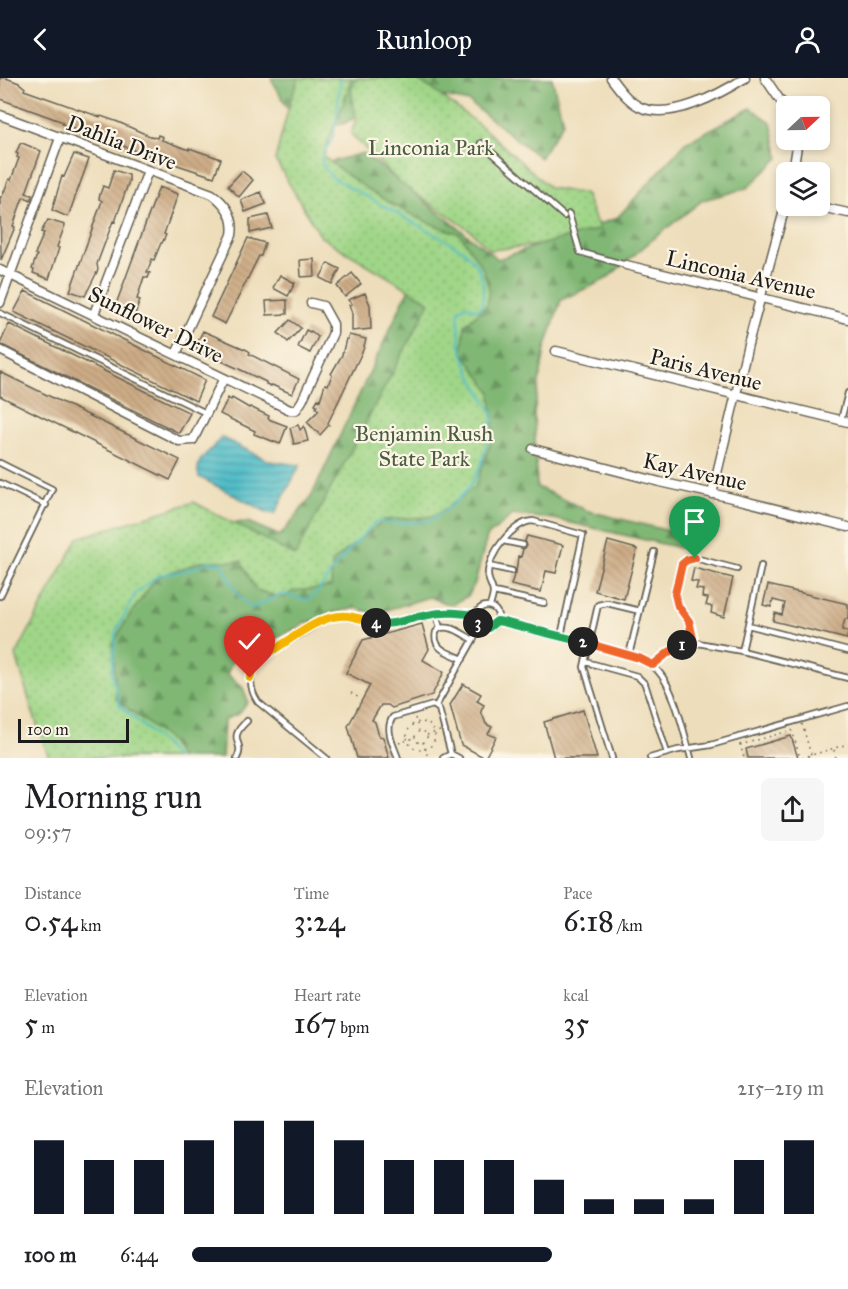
<!DOCTYPE html>
<html lang="en">
<head>
<meta charset="utf-8">
<style>
  body { margin:0; font-family:"IM FELL Great Primer",serif; background:#f6f6f6; color:#202124; height:100vh; display:flex; flex-direction:column; font-size:22px; white-space:nowrap }
  * { box-sizing:border-box; margin:0 }
  p { font-size:20px; color:#757577 }
  .icon { flex:none; width:33px; height:33px; fill:none; stroke:currentColor; stroke-width:2; stroke-linecap:round; stroke-linejoin:round }
  .map { position:relative; height:680px; overflow:hidden }
  .sheet { display:flex; flex-direction:column; background:#fff; flex:1 }
  .sheet>* { flex:none }
  .needle { width:39px; rotate:68deg }
  .tools { position:absolute; left:776px; top:18px; display:grid; gap:12px }
  .tools a { display:grid; place-items:center; width:54px; height:54px; border-radius:9px; background:#fff; box-shadow:0 3px 9px #0003; font-size:30px }
  .scale { position:absolute; left:18px; bottom:15px; width:111px; box-sizing:border-box; padding-left:6px; border:3px solid #1c1c1c; border-top:0; font-size:16px; line-height:21px; white-space:nowrap; color:#1c1c1c; -webkit-text-stroke:4px #fcf5e5; paint-order:stroke }
  .pin { position:absolute; display:grid; place-items:center; width:51px; height:51px; color:#fff; margin:-62px -26px; border-radius:50% 50% 50% 0; rotate:-45deg; box-shadow:0 0 6px #0007 }
  .pin .icon { rotate:45deg }
  .km { position:absolute; width:30px; height:30px; margin:-15px; border-radius:50%; background:#222; color:#fff; font-size:16px; line-height:30px; text-align:center }
  .round { display:grid; place-items:center; flex:none; width:63px; height:63px; border-radius:9px; background:#f6f6f6 }
  .overview { display:flex; align-items:center; justify-content:space-between; height:102px; padding:0 24px }
  h1 { font-size:33px; font-weight:600; line-height:45px }
  .stats { display:grid; grid-template-columns:repeat(3,1fr); gap:9px; height:102px; padding:6px 24px }
  .stats div { display:grid; align-content:center }
  .stats b { font-size:30px; font-weight:600 }
  .stats small { font-size:16px; font-weight:400 }
  .stats p { font-size:16px }
  .chart { height:168px; padding:12px 24px }
  .chart p { display:flex; justify-content:space-between }
  .chart svg { width:100%; height:108px; margin-top:6px; stroke:#111827; stroke-width:6 }
  ul { padding:0 24px; list-style:none; font-size:20px }
  li { display:grid; grid-template-columns:96px 72px 1fr; align-items:center; height:45px }
  li i { height:15px; border-radius:8px; background:#111827 }
  header { display:flex; justify-content:space-between; align-items:center; height:78px; padding:0 24px; background:#111827; color:#fff; font-size:27px; font-weight:600 }
  .map>svg:first-child { display:block }
  .forest { fill:url(#forest-firs); stroke:#4e6a48; stroke-width:1.5 }
  .park { fill:url(#park-dots); stroke:#5e7952; stroke-width:1.5 }
  .water { fill:url(#water-rules); stroke:#356c72; stroke-width:1.5 }
  .lines { fill:none; stroke-linecap:round; stroke-linejoin:round }
  .stream { stroke:#4ebcc8; stroke-width:2 }
  .building { fill:url(#building-back-hatch) }
  .service-casing { stroke:#656053; stroke-width:8 }
  .minor-casing { stroke:#656053; stroke-width:11 }
  .path { stroke:#656053; stroke-width:1.5; stroke-dasharray:1.5 4.5; stroke-linecap:butt }
  .service { stroke:#fff; stroke-width:4.5 }
  .minor { stroke:#fff; stroke-width:8 }
  .split-1-casing { stroke:#fff; stroke-width:12 }
  .split-2-casing { stroke:#fff; stroke-width:12 }
  .split-3-casing { stroke:#fff; stroke-width:12 }
  .split-4-casing { stroke:#fff; stroke-width:12 }
  .split-5-casing { stroke:#fff; stroke-width:12 }
  .split-6-casing { stroke:#fff; stroke-width:12 }
  .split-1 { stroke:#f0652b; stroke-width:8 }
  .split-2 { stroke:#f0652b; stroke-width:8 }
  .split-3 { stroke:#22a559; stroke-width:8 }
  .split-4 { stroke:#22a559; stroke-width:8 }
  .split-5 { stroke:#f5b400; stroke-width:8 }
  .split-6 { stroke:#f5b400; stroke-width:8 }
  .labels { text-anchor:middle; stroke-width:4.5; stroke-linejoin:round; paint-order:stroke }
  .street-label { font-size:22px; fill:#1c1c1c; stroke:#fcf5e5 }
  .park-label { font-size:22px; fill:#4a5d42; stroke:#fcf5e5 }
</style>
</head>
<body>
<header><svg class="icon" aria-label="back" viewBox="0 0 24 24"><path d="M15 5l-7 7 7 7"/></svg>Runloop<svg class="icon" aria-label="person" viewBox="0 0 24 24"><circle cx="12" cy="8" r="4"/><path d="M4 21q1-7 8-7t8 7"/></svg></header>
<div class="map">
<svg width="848" height="680" viewBox="0 0 848 680">
  <defs>
    <pattern id="forest-firs" width="22" height="20" patternUnits="userSpaceOnUse" patternTransform="scale(1.5)"><rect width="22" height="20" fill="#80b774"/><path d="M5 1l3.5 6h-7zM16 11l3.5 6h-7z" fill="#68945e"/></pattern>
    <pattern id="park-dots" width="8" height="8" patternUnits="userSpaceOnUse" patternTransform="scale(1.5)"><rect width="8" height="8" fill="#a0d688"/><path d="M2 2h.1M6 6h.1" fill="none" stroke="#89b775" stroke-width="1.8" stroke-linecap="round"/></pattern>
    <pattern id="water-rules" width="6" height="5" patternUnits="userSpaceOnUse" patternTransform="scale(1.5)"><rect width="6" height="5" fill="#4ebcc8"/><path d="M0 2.5h6" fill="none" stroke="#4098a2"/></pattern>
    <pattern id="building-back-hatch" width="6" height="6" patternUnits="userSpaceOnUse" patternTransform="scale(1.5)"><rect width="6" height="6" fill="#cdac86"/><path d="M-1 5l2 2M0 0l6 6M5-1l2 2" fill="none" stroke="#af9373"/></pattern>
  </defs>
  <rect width="100%" height="100%" fill="#fcf5e5"/>
  <filter id="ink" filterUnits="userSpaceOnUse"><feTurbulence type="fractalNoise" baseFrequency=".0167" numOctaves="2"/><feDisplacementMap in="SourceGraphic" scale="12" xChannelSelector="R" yChannelSelector="G"/><feConvolveMatrix kernelMatrix="1 2 1 2 8 2 1 2 1" color-interpolation-filters="sRGB"/></filter>
  <filter id="wash" filterUnits="userSpaceOnUse"><feTurbulence type="fractalNoise" baseFrequency=".008" numOctaves="4" result="noise"/><feDisplacementMap in="SourceGraphic" scale="24" xChannelSelector="R" yChannelSelector="G"/><feGaussianBlur stdDeviation="1.35" result="paint"/><feColorMatrix in="noise" values="0 0 0 0 0 0 0 0 0 0 0 0 0 0 0 0 0 1.4 0 .05"/><feComposite in="paint" operator="in"/></filter>
  <g filter="url(#wash)">
    <rect width="100%" height="100%" fill="#edddba"/>
    <path class="forest" d="M 271,0 L 552,0 L 563,44 L 540,80 L 469,24 L 407,11 L 343,46 L 295,44 Z
      M 751,30 L 771,44 L 779,80 L 747,110 L 703,122 L 653,161 L 606,201 L 561,222 L 545,271 L 534,335 L 537,409 L 588,433 L 694,459 L 680,470 L 554,441 L 512,437 L 487,459 L 475,505 L 468,518 L 451,527 L 429,519 L 374,536 L 357,530 L 331,535 L 304,546 L 233,582 L 227,596 L 243,610 L 248,624 L 240,635 L 224,642 L 222,680 L 83,680 L 83,533 L 192,448 L 248,444 L 280,458 L 311,419 L 413,202 L 296,93 L 363,75 L 498,181 L 617,140 L 685,65 Z"/>
    <path class="park" d="M 299,0 L 351,0 C 345,27 330,52 324,79 C 363,111 412,142 460,156 L 483,191 L 489,211 L 487,226 L 465,247 L 462,273 L 491,314 L 494,355 L 475,409 L 435,438 L 384,442 L 332,484 L 331,509 L 293,513 L 284,520 L 256,512 L 241,483 L 203,483 L 157,499 L 129,538 L 113,565 L 116,621 L 170,663 L 180,680 L 49,680 L 32,632 L 16,577 L 78,460 L 194,424 L 295,478 L 430,224 L 321,159 L 275,82 L 290,24 Z
      M 358,0 L 413,0 L 432,11 L 482,49 L 550,110 L 585,116 L 599,151 L 539,167 L 490,172 L 471,153 L 400,105 L 351,56 L 356,41 L 351,11 Z"/>
    <path class="water" d="M 221,359 L 269,383 L 300,387 L 275,436 L 268,435 L 199,399 C 193,378 213,375 221,359 Z"/>
    <g class="lines">
      <path class="stream" d="M 176,680 L 164,666 L 120,628 L 112,595 L 116,554 L 135,516 L 159,497 L 184,493 L 209,484 L 223,486 C 230,502 237,521 252,530 L 282,516 L 307,522 L 318,514 L 337,486 L 375,444 L 404,445 L 429,443 L 453,427 L 471,407 L 481,387 L 493,342 L 492,334 L 469,293 L 460,266 L 458,235 L 461,230 L 468,227 L 474,231 L 481,230 C 487,206 482,188 463,172 L 333,100 L 322,87 L 324,74 L 332,62 L 336,44 L 340,5 L 342,0"/>
    </g>
    <g id="blocks">
      <path class="building" d="M 0,0 L 6,0 L 19,5 L 25,10 L 24,12 L 100,39 L 101,38 L 118,44 L 152,59 L 157,60 L 158,57 L 163,59 L 162,62 L 189,72 L 189,70 L 221,81 L 214,99 L 138,74 L 86,53 L 86,55 L 76,52 L 62,46 L 63,44 L 0,21 Z
        M 22,65 L 41,73 L 26,115 L 32,117 L 31,122 L 24,119 L 22,122 L 13,148 L 15,149 L 1,182 L 0,119 L 2,119 L 9,101 L 11,102 L 19,80 L 17,79 L 18,76 L 16,75 L 20,66 Z
        M 74,76 L 89,81 L 68,139 L 52,132 L 62,98 L 64,99 Z
        M 114,92 L 129,97 L 129,103 L 115,144 L 113,143 L 97,186 L 98,192 L 85,218 L 70,213 L 102,123 L 99,121 L 100,116 L 103,108 L 108,110 Z
        M 242,93 L 253,102 L 239,119 L 228,108 Z
        M 159,109 L 178,116 L 164,156 L 166,157 L 162,165 L 161,165 L 154,182 L 152,181 L 147,194 L 150,195 L 148,200 L 144,199 L 137,221 L 140,222 L 135,236 L 115,229 Z
        M 261,114 L 266,126 L 245,134 L 241,122 Z
        M 268,137 L 272,150 L 250,155 L 250,141 Z
        M 48,142 L 65,147 L 57,169 L 59,170 L 49,201 L 33,195 L 34,192 L 32,191 L 37,177 L 35,176 L 44,155 L 41,154 Z
        M 248,160 L 265,165 L 261,178 L 259,178 L 225,246 L 211,239 Z
        M 314,181 L 315,198 L 301,199 L 300,182 Z
        M 328,185 L 340,191 L 332,206 L 320,200 Z
        M 352,195 L 361,206 L 345,219 L 337,208 Z
        M 280,197 L 295,205 L 288,218 L 273,210 Z
        M 25,213 L 205,302 L 196,323 L 14,234 Z
        M 365,215 L 370,227 L 371,251 L 352,253 L 352,235 L 349,227 L 352,226 L 348,222 Z
        M 287,222 L 287,236 L 267,237 L 266,223 Z
        M 290,242 L 301,250 L 288,264 L 278,255 Z
        M 9,246 L 190,335 L 179,355 L 0,266 Z
        M 306,252 L 310,254 L 311,253 L 318,259 L 310,275 L 298,269 Z
        M 203,253 L 247,272 L 250,274 L 249,276 L 299,301 L 292,316 L 272,307 L 271,308 L 266,306 L 266,304 L 239,291 L 197,272 L 198,270 L 195,269 Z
        M 349,257 L 366,261 L 363,272 L 328,345 L 329,347 L 320,357 L 307,344 L 319,332 L 316,330 L 317,327 L 315,326 L 318,321 L 320,322 L 325,306 L 328,307 L 332,297 L 331,296 L 342,277 L 346,261 L 348,261 Z
        M 0,294 L 180,382 L 170,402 L 0,318 Z
        M 228,320 L 231,322 L 232,320 L 249,330 L 250,329 L 269,338 L 268,340 L 271,342 L 287,348 L 280,366 L 254,356 L 255,353 L 220,336 Z
        M 298,347 L 300,352 L 304,348 L 308,363 L 294,366 L 290,350 Z
        M 527,458 L 563,467 L 556,495 L 546,493 L 541,514 L 511,507 L 514,497 L 516,495 L 518,478 L 521,479 L 523,471 L 527,468 L 525,463 Z
        M 608,463 L 637,471 L 624,521 L 595,513 Z
        M 694,490 L 733,500 L 724,539 L 711,535 L 712,529 L 706,527 L 708,520 L 702,519 L 703,512 L 696,511 L 698,504 L 691,503 Z
        M 768,507 L 848,526 L 848,541 L 845,541 L 842,552 L 848,553 L 847,561 L 773,543 L 775,535 L 782,537 L 785,525 L 773,522 L 771,529 L 763,527 Z
        M 422,546 L 429,571 L 423,582 L 444,594 L 432,617 L 392,630 L 388,627 L 381,627 L 372,642 L 375,644 L 379,658 L 383,659 L 389,680 L 357,680 L 348,648 L 370,607 L 346,595 L 363,562 Z
        M 463,606 L 481,616 L 477,623 L 484,627 L 481,633 L 486,646 L 492,649 L 488,656 L 496,659 L 485,680 L 461,667 L 450,627 Z
        M 583,632 L 597,680 L 554,680 L 544,644 Z
        M 791,658 L 798,680 L 748,680 L 746,671 Z"/>
    </g>
  </g>
  <g filter="url(#ink)">
    <use href="#blocks" fill-opacity="0" stroke="#656053" stroke-width="1.5"/>
    <g class="lines">
      <defs>
        <path id="service" d="M 481,65 L 564,138
          M 569,136 L 580,174 L 626,187
          M 0,235 L 206,335
          M 841,342 L 848,315
          M 0,385 L 52,411 L 0,518
          M 0,405 L 46,427
          M 503,463 L 523,467
          M 489,488 L 512,493
          M 494,514 L 544,525
          M 490,528 C 491,524 493,519 493,515 C 493,509 488,503 488,497 C 487,477 514,443 533,443 L 583,457 L 561,558
          M476 539a11 11 0 1 1 22 0a11 11 0 1 1-22 0Z
          M 436,536 L 440,550 L 436,554 C 432,572 450,575 463,581
          M 497,543 L 629,577 C 638,579 647,582 654,589 C 674,606 684,655 691,680
          M 748,547 L 848,573
          M 440,550 C 452,547 463,556 473,562
          M 694,565 L 689,542 L 678,528 L 675,516 L 682,486 L 687,482 L 695,480 L 737,491
          M 742,573 L 761,488
          M 629,577 L 654,474
          M 586,584 L 637,598 L 645,606 L 667,675
          M 653,587 L 672,571 L 687,566 L 698,565 L 742,573 L 848,600
          M 436,628 L 481,548
          M 451,676 L 459,680
          M 237,680 C 246,663 225,663 247,643
          M 326,680 L 258,624 C 248,609 249,596 260,581 L 324,542 C 347,533 365,546 388,546 C 401,546 412,541 425,538 C 442,533 459,534 476,537
          M 398,680 C 394,668 384,651 393,639 L 433,627 L 439,631 L 451,676
          M 443,680 L 451,676
          M 612,680 L 584,589 L 598,527 L 607,525 L 640,533
          M 650,680 L 678,672 L 711,667 L 848,628"/>
        <path id="minor" d="M 611,0 C 619,11 628,23 640,29 C 670,43 720,16 745,0
          M 765,0 L 786,31
          M 0,37 L 212,116 C 226,126 235,139 232,157 L 176,276
          M 793,94 L 798,62
          M 816,128 L 848,135
          M 626,187 L 848,241
          M 0,192 L 290,332 L 296,332 L 302,323 L 333,255 L 333,246 L 323,228 L 311,225
          M 0,225 L 60,60
          M 94,236 L 148,93
          M 0,272 L 179,363 L 193,362 L 224,300
          M 556,273 L 848,344
          M 533,371 L 660,404 L 728,419 L 848,449
          M 712,416 L 748,266 L 786,125"/>
      </defs>
      <use href="#service" class="service-casing"/>
      <use href="#minor" class="minor-casing"/>
      <path class="path" d="M 351,615 L 361,621
        M 415,640 L 419,652
        M407 658a14 14 0 1 1 28 0a14 14 0 1 1-28 0Z
        M 802,646 L 812,680
        M 792,652 L 800,680
        M415 659a6 6 0 1 1 12 0a6 6 0 1 1-12 0Z
        M 427,657 L 440,653
        M 423,664 L 428,680
        M 399,665 L 414,660
        M 740,666 L 744,680
        M 740,667 L 792,652
        M 834,672 L 836,680
        M 802,680 L 848,666"/>
      <use href="#service" class="service"/>
      <use href="#minor" class="minor"/>
    </g>
  </g>
  <g class="lines" filter="url(#ink)">
    <defs>
      <path id="split-1" d="M 682,567 L 694,565 L 689,543 L 678,528 L 675,516 L 682,486 L 687,482 L 695,480"/>
      <path id="split-2" d="M 583,564 L 639,580 L 653,587 L 669,574 L 682,567"/>
      <path id="split-3" d="M 478,545 L 488,550 L 497,543 L 503,544 L 583,564"/>
      <path id="split-4" d="M 376,545 C 395,548 409,540 428,537 C 444,533 460,535 476,537 L 478,545"/>
      <path id="split-5" d="M 275,571 C 295,559 322,535 348,538 C 357,539 367,543 376,545"/>
      <path id="split-6" d="M 250,600 C 254,586 262,579 275,571"/>
    </defs>
    <use href="#split-1" class="split-1-casing"/>
    <use href="#split-2" class="split-2-casing"/>
    <use href="#split-3" class="split-3-casing"/>
    <use href="#split-4" class="split-4-casing"/>
    <use href="#split-5" class="split-5-casing"/>
    <use href="#split-6" class="split-6-casing"/>
    <use href="#split-1" class="split-1"/>
    <use href="#split-2" class="split-2"/>
    <use href="#split-3" class="split-3"/>
    <use href="#split-4" class="split-4"/>
    <use href="#split-5" class="split-5"/>
    <use href="#split-6" class="split-6"/>
  </g>
  <g class="labels">
    <g class="street-label">
      <text transform="translate(122 64) rotate(21)" y="8">Dahlia Drive</text>
      <text transform="translate(741 196) rotate(13)" y="8">Linconia Avenue</text>
      <text transform="translate(156 246) rotate(26)" y="8">Sunflower Drive</text>
      <text transform="translate(706 291) rotate(14)" y="8">Paris Avenue</text>
      <text transform="translate(695 393) rotate(13)" y="8">Kay Avenue</text>
    </g>
    <g class="park-label">
      <text x="431" y="77">Linconia Park</text>
      <text x="424" y="363">Benjamin Rush<tspan x="424" dy="25">State Park</tspan></text>
    </g>
  </g>
</svg>
<div class="tools">
<a><svg class="needle" viewBox="-14 -14 28 28"><path d="M0-13l5 13h-10z" fill="#e53935"/><path d="M0 13l5-13h-10z" fill="#757577"/></svg></a>
<a><svg class="icon" aria-label="layers" viewBox="0 0 24 24"><path d="M12 4l9 5-9 5-9-5zM3 14l9 5 9-5"/></svg></a>
</div>
<div class="scale">100 m</div>
<div class="pin" style="left:695px;top:480px;background:#1e9e55"><svg class="icon" aria-label="arrive" viewBox="0 0 24 24"><path d="M6 21V4h12l-3 4 3 4H6"/></svg></div>
<div class="pin" style="left:250px;top:600px;background:#d93025"><svg class="icon" aria-label="check" viewBox="0 0 24 24"><path d="M5 12l5 5 9-10"/></svg></div>
<b class="km" style="left:682px;top:567px">1</b>
<b class="km" style="left:583px;top:564px">2</b>
<b class="km" style="left:478px;top:545px">3</b>
<b class="km" style="left:376px;top:545px">4</b>
</div>
<section class="sheet">
<div class="overview"><div><h1>Morning run</h1><p>09:57</p></div><a class="round"><svg class="icon" aria-label="share" viewBox="0 0 24 24"><path d="M12 15V3M7 8l5-5 5 5M5 13v7h14v-7"/></svg></a></div>
<div class="stats">
<div><p>Distance</p><b>0.54<small> km</small></b></div>
<div><p>Time</p><b>3:24</b></div>
<div><p>Pace</p><b>6:18<small> /km</small></b></div>
</div>
<div class="stats">
<div><p>Elevation</p><b>5<small> m</small></b></div>
<div><p>Heart rate</p><b>167<small> bpm</small></b></div>
<div><p>kcal</p><b>35</b></div>
</div>
<div class="chart"><p><span>Elevation</span>215–219 m</p>
<svg viewBox="0 0 160 44" preserveAspectRatio="none"><path d="M5 44V14M15 44V22M25 44V22M35 44V14M45 44V6M55 44V6M65 44V14M75 44V22M85 44V22M95 44V22M105 44V30M115 44V38M125 44V38M135 44V38M145 44V22M155 44V14"/></svg>
</div>
<ul>
<li><b>100 m</b>6:44<i style="width:57%"></i></li>
</ul>
</section>
</body>
</html>
